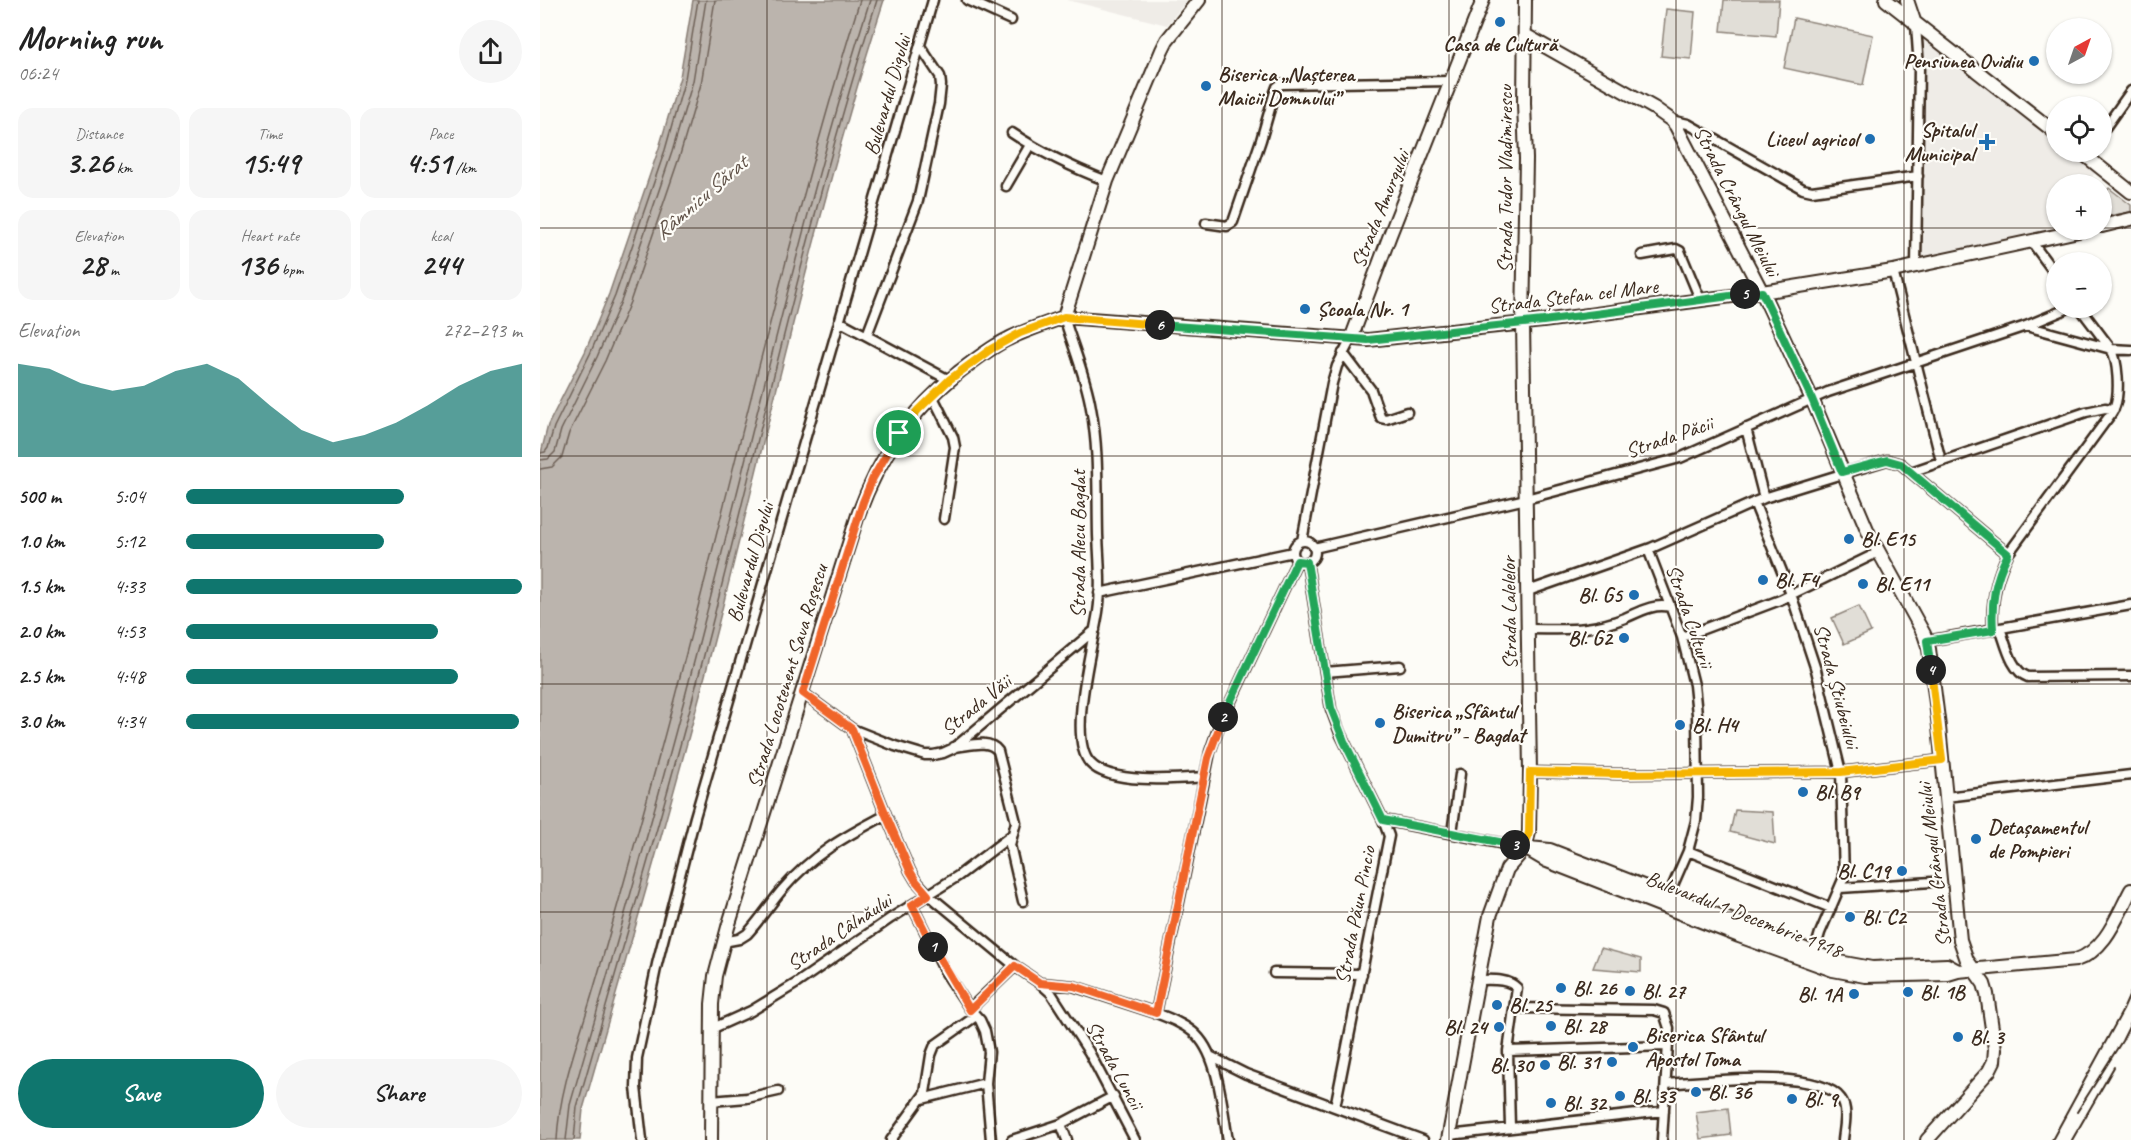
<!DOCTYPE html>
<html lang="en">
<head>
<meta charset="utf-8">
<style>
  body { margin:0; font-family:Caveat,sans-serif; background:#f6f6f6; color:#222; height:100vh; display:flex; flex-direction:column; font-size:22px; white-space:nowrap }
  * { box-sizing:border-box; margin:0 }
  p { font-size:20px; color:#767676 }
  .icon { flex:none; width:33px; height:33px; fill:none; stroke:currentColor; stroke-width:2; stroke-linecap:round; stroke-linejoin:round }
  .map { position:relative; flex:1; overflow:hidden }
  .side { display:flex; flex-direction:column; background:#fff; width:540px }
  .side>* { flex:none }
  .needle { width:39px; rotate:40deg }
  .controls { position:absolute; left:1506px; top:18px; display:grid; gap:12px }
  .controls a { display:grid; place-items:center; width:66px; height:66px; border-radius:50%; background:#fff; box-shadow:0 2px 4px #0004; font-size:30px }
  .pin { position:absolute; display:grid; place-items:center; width:51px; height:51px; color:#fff; margin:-26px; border:3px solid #fff; border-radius:50%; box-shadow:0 2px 6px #0007 }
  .km { position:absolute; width:30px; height:30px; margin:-15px; border-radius:50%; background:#222; color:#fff; font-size:16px; line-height:30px; text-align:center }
  .round { display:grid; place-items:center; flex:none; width:63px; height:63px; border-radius:32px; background:#f6f6f6 }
  .overview { display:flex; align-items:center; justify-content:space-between; height:102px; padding:0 18px }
  h1 { font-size:33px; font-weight:700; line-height:45px }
  .figures { display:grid; grid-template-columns:repeat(3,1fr); gap:9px; height:102px; padding:6px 18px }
  .figures div { display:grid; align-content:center; border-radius:15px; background:#f6f6f6; text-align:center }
  .figures b { font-size:30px; font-weight:700 }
  .figures small { font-size:16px; font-weight:400 }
  .figures p { font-size:16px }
  .chart { height:168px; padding:12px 18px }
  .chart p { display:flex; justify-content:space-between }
  .chart svg { width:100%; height:108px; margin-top:6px; fill:#0f766e; opacity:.7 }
  .primary-button { display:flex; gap:12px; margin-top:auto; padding:12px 18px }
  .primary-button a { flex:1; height:69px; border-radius:36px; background:#0f766e; color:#fff; font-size:24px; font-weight:700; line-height:69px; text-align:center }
  .primary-button a+a { background:#f6f6f6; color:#222 }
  ul { padding:0 18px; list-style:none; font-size:20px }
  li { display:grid; grid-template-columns:96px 72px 1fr; align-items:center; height:45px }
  li i { height:15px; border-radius:8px; background:#0f766e }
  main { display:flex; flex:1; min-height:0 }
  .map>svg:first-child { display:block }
  .built { fill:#efece7 }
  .green { fill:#e1ded7; stroke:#8e847a; stroke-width:1.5 }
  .water { fill:#bbb4ad; stroke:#887d74; stroke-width:1.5 }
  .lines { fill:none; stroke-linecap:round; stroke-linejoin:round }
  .shore { stroke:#6e6157; stroke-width:1.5 }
  .street-casing { stroke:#3b2a1e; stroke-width:13 }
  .secondary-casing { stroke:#3b2a1e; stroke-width:16 }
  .street { stroke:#fdfcf7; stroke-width:8 }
  .secondary { stroke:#fdfcf7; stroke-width:12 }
  .rail { stroke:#3b2a1e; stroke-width:2 }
  .split-1-casing { stroke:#fff; stroke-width:12 }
  .split-2-casing { stroke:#fff; stroke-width:12 }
  .split-3-casing { stroke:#fff; stroke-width:12 }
  .split-4-casing { stroke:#fff; stroke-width:12 }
  .split-5-casing { stroke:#fff; stroke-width:12 }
  .split-6-casing { stroke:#fff; stroke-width:12 }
  .split-7-casing { stroke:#fff; stroke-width:12 }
  .split-1 { stroke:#f0652b; stroke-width:8 }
  .split-2 { stroke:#f0652b; stroke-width:8 }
  .split-3 { stroke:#22a559; stroke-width:8 }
  .split-4 { stroke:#f5b400; stroke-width:8 }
  .split-5 { stroke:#22a559; stroke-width:8 }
  .split-6 { stroke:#22a559; stroke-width:8 }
  .split-7 { stroke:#f5b400; stroke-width:8 }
  .grid { fill:none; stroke:#3b2a1e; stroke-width:1.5; stroke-opacity:0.55 }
  .poi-dot { fill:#1f6fb2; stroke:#fdfcf7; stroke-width:2 }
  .labels { text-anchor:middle; stroke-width:4.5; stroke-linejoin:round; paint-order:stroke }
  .poi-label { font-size:21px; font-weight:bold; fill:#3b2a1e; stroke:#fdfcf7; text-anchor:start }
  .street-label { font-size:21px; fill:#3b2a1e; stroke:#fdfcf7 }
  .water-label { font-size:22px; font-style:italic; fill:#615349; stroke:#fdfcf7 }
</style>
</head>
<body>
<main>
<section class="side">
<div class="overview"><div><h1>Morning run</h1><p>06:24</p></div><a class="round"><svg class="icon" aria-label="share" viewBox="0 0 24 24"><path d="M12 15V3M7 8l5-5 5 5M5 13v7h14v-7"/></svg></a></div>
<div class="figures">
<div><p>Distance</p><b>3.26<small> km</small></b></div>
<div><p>Time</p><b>15:49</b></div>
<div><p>Pace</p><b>4:51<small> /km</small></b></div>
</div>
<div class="figures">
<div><p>Elevation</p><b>28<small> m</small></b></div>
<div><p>Heart rate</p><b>136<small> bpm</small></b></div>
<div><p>kcal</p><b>244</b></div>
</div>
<div class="chart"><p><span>Elevation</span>272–293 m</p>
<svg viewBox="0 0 160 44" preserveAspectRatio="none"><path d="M0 44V6L10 8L20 14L30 17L40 15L50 9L60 6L70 12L80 23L90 33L100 38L110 35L120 30L130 23L140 15L150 9L160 6V44z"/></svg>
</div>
<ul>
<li><b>500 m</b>5:04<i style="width:65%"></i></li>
<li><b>1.0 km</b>5:12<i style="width:59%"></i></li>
<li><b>1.5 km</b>4:33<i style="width:100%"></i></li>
<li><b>2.0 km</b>4:53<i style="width:75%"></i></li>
<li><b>2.5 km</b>4:48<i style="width:81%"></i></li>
<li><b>3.0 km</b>4:34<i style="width:99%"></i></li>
</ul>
<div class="primary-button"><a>Save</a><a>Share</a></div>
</section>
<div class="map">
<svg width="1591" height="1140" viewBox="0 0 1591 1140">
  <rect width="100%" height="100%" fill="#fdfcf7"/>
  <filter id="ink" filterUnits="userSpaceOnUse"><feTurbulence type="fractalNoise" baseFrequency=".0167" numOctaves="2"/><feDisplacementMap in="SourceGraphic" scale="12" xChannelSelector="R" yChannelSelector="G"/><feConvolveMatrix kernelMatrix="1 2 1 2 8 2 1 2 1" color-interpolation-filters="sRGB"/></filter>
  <g filter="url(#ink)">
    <path class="built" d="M 527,0 L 647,0 L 627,25 Z
      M 1376,25 L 1516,133 L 1516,152 L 1541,152 L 1560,167 L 1546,184 L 1516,184 L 1516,221 L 1503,238 L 1376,266 Z"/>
    <path class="green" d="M 1184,0 L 1239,0 L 1236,36 L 1181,31 Z
      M 1126,9 L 1155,12 L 1151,59 L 1121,56 Z
      M 1254,18 L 1333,35 L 1323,85 L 1244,68 Z
      M 1569,188 L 1591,205 L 1591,212 L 1562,217 L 1562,203 L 1565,198 L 1563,196 Z
      M 1319,606 L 1331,632 L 1304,644 L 1292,618 Z
      M 1195,810 L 1233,812 L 1235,844 L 1190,832 Z
      M 1061,948 L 1101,959 L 1101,972 L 1053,968 Z
      M 1188,1108 L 1191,1135 L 1160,1139 L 1156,1112 Z"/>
    <path class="water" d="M 153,0 L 344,0 C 278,205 231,416 178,625 C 137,787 89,948 43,1109 L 40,1140 L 0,1140 L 0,457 L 8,425 L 45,352 L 69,294 L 119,148 L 140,77 Z"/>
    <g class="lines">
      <path class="shore" d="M 0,453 L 5,452 L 8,448 L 14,427 L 50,354 L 75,296 L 125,150 L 145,79 L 158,0
        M 0,460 L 8,459 L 15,452 L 21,430 L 57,357 L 82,299 L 132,152 L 153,81 L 166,0
        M 0,469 L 12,467 L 22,457 L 29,433 L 65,361 L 90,302 L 140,155 L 161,84 L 175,0
        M 17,1140 C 19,1089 39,1039 53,991 C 76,913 97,835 119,756 C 187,505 243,249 320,0
        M 26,1140 L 30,1105 C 76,945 123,785 164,623 C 218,415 265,205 330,0
        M 34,1140 L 37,1107 C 83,947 131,786 172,624 C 225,416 272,205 337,0"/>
      <defs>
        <path id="street" d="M 427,0 L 471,20
          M 1131,120 L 1148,124 L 1263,189 L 1272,191 L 1378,176
          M 1562,132 L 1591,91
          M 472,133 C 502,153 533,168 567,181
          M 466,186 L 490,145
          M 666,223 L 687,226 L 693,222 L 721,140 L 734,95 L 737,87 L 741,84 L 910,81
          M 1491,241 L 1516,275
          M 1102,255 L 1136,249 L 1140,251 L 1160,299
          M 1376,266 L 1379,68 L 1376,25
          M 1353,271 L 1401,461
          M 1540,308 L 1571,349 L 1591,350
          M 524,317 C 533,347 546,377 551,408 C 559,450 557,493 558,535 C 559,560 562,587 558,612 C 553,645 527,738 550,763 C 570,785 638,779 665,777
          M 299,321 L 409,380
          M 327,335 L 378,201 L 399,104 L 401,85 L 400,76 L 380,46
          M 803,353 L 831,390 L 841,418 L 846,419 L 867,412
          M 392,395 L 413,437 L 415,447 L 404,519
          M 1206,428 L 1224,498
          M 1371,472 L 1546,412 L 1565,408 L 1574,409
          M 1214,502 L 1251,594 L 1276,670 L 1301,772 L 1304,877 L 1280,933 L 1273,956
          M 762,541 L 792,383 L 797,366 L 811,339
          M753 552a11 11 0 1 1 22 0a11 11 0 1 1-22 0Z
          M 774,548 L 986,499 L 1140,458 L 1288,392 L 1486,326 L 1529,308
          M 1108,549 L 1142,637 L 1154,685 L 1157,714 L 1158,797 L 1156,821 L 1148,851 L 1127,899
          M 767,562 L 791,709 L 800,733 L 843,820 L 849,836 L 795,1107
          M 988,591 L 1111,548 L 1224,498 L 1347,460 L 1361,464 L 1468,554
          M 559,593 L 753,552
          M 1460,628 C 1466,644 1471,671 1488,677 L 1591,676
          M 989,629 C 1026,629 1049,632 1085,618 C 1099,612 1114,603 1130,607
          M 1453,629 C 1451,602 1455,579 1468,554 L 1565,422 C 1569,417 1573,412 1575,406 C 1580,392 1578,360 1571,349 L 1486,326
          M 1142,637 L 1240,600 L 1339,552
          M 1387,641 L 1591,605
          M 785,672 L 860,666
          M 263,693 L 312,729 L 355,746 L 385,755 L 393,755 L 403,753 L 414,748 L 555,630
          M 312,729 L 346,815 L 370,871 L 376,881 L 389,895 L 475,966 L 500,983 L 511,993 L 549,1052 L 595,1140
          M 414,747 C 428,746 449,738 458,751 L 476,822 L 470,845 L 483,901
          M 990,772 L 1078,774 L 1301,772 L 1402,760
          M 1406,797 L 1591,775
          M 843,820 L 985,848
          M 912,833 L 920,774
          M 1148,851 L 1291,908
          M 1300,888 L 1392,882
          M 372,905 L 404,970 L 430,1009 L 440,1020 L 445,1031 L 449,1052 L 446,1083 L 451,1140
          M 183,942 L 199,939 L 207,934 C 220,920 230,904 242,890 C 273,854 304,837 346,815
          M 734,973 L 822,974
          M 938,980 C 950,980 968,978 977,988 L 968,1051 L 970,1127
          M 500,983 L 533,986 L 616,1013
          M 974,1008 L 1114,1010 L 1124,1013 L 1129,1028 L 1122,1140
          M 430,1009 L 475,966
          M 171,1029 L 211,1011 L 257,983 L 351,918 L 418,876 L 472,835
          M 968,1051 L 1127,1046
          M 672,1057 L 706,1074 L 883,1140
          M 1126,1084 C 1161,1082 1279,1067 1301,1099 C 1309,1110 1304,1128 1303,1140
          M 382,1099 L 446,1083
          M 171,1101 L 207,1098 L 238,1091
          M 521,1124 L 527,1140
          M 909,1135 L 1124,1111
          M 102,1140 L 96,1087 L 97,1058 L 117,964 L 155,817 L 393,0
          M 351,1140 L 385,1093 L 391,1055 L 395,1045 L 436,1016
          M 472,1140 L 521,1124 L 574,1096
          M 688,1140 C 682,1108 679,1053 653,1032 C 642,1023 629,1018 616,1013 L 670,752 L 679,726 L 757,561"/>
        <path id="secondary" d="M 1346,0 L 1516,133
          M 1367,0 L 1375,24
          M 985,35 L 1114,108 L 1131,120 L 1136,126 L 1222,292 L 1272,399 L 1329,534 L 1384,634 L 1389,649 L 1399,727 L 1420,940 L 1427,960 L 1444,984 L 1447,994 L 1455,1049 L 1454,1061 L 1449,1071 L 1387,1140
          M 1541,152 L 1591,192
          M 1562,226 L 1591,219
          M 524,317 L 567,181 L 622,50 L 627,40 L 659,0
          M 811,339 L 850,235 L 943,0
          M 985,848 L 1007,861 L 1199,936 L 1293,970 L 1325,976 L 1408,974 L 1418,971 L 1536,960 C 1566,950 1577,916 1591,890
          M 989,848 L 1010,850 L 1299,962 L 1332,968 L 1407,965 L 1418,971
          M 171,1140 L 172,1004 L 175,976 L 188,927 L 318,515 C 340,455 370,412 419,372 C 435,360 451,347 468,339 C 486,330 505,324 524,317 L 828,340 L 1003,321 L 1222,292 L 1353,271 L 1543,230
          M 908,1140 L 950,916 L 967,869 L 985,848 L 989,832 L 990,772 L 983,323 L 986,159 L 984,103 L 985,0"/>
      </defs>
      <use href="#street" class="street-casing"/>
      <use href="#secondary" class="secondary-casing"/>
      <use href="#street" class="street"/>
      <use href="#secondary" class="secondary"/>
      <path class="rail" d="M 1537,1112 L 1582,1041 L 1591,1023
        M 1512,1140 L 1583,1010 L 1591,992
        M 1532,1140 L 1574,1067"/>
    </g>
  </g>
  <g class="lines" filter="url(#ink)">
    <defs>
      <path id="split-1" d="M 359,433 L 333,478 L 323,502 L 263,693 L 312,729 L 346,815 L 370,871 L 376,881 L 388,895 L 372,905 L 393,947"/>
      <path id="split-2" d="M 393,947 L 430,1010 L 475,966 L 500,983 L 534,986 L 616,1013 L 668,758 L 683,717"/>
      <path id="split-3" d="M 683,717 L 757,561 L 767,562 L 791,708 L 804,741 L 843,820 L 975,845"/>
      <path id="split-4" d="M 975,845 L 985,848 L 989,832 L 990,772 L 1078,774 L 1301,772 L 1402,760 L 1391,670"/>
      <path id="split-5" d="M 1205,294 L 1222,292 L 1272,399 L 1302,472 L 1347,460 L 1361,464 L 1468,554 C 1455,579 1451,602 1453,630 L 1387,641 L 1391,670"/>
      <path id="split-6" d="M 620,325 L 828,340 L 1003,321 L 1205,294"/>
      <path id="split-7" d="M 359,433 L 378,410 L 409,380 L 451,349 L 480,333 L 524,317 L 620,325"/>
    </defs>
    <use href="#split-1" class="split-1-casing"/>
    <use href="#split-2" class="split-2-casing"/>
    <use href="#split-3" class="split-3-casing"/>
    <use href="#split-4" class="split-4-casing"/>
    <use href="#split-5" class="split-5-casing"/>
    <use href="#split-6" class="split-6-casing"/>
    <use href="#split-7" class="split-7-casing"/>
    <use href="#split-1" class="split-1"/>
    <use href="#split-2" class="split-2"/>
    <use href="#split-3" class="split-3"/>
    <use href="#split-4" class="split-4"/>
    <use href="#split-5" class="split-5"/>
    <use href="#split-6" class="split-6"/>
    <use href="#split-7" class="split-7"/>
  </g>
  <path class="grid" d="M 227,0 L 227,1140M 455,0 L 455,1140M 682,0 L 682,1140M 909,0 L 909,1140M 1136,0 L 1136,1140M 1364,0 L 1364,1140M 0,228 L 1516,228M 1562,228 L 1591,228M 0,456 L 1591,456M 0,684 L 1591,684M 0,912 L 1591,912"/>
  <g class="poi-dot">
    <circle cx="960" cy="22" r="6"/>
    <circle cx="1494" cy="61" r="6"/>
    <circle cx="666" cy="86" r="6"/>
    <circle cx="1330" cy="139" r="6"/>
    <path d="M1444 133h6v6h6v6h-6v6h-6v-6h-6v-6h6z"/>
    <circle cx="765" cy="309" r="6"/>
    <circle cx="1309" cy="539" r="6"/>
    <circle cx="1223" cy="580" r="6"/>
    <circle cx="1323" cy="584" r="6"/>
    <circle cx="1094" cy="595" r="6"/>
    <circle cx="1084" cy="638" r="6"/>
    <circle cx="840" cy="723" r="6"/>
    <circle cx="1140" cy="725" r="6"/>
    <circle cx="1263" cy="792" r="6"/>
    <circle cx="1436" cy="839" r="6"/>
    <circle cx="1362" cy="871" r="6"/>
    <circle cx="1310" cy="917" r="6"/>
    <circle cx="1021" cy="988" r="6"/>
    <circle cx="1090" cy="991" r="6"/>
    <circle cx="1368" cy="992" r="6"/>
    <circle cx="1314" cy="994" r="6"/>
    <circle cx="957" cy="1005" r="6"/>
    <circle cx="1011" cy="1026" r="6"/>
    <circle cx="959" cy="1027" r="6"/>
    <circle cx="1418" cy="1037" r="6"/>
    <circle cx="1093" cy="1047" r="6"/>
    <circle cx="1072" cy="1062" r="6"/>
    <circle cx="1005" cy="1065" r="6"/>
    <circle cx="1156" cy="1092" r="6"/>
    <circle cx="1080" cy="1096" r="6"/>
    <circle cx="1252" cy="1099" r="6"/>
    <circle cx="1011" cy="1103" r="6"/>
  </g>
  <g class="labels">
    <g class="poi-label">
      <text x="960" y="51" text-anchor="middle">Casa de Cultură</text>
      <text x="1482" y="68" text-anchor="end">Pensiunea Ovidiu</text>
      <text x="678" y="81">Biserica „Nașterea<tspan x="678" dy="24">Maicii Domnului”</tspan></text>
      <text x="1434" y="137" text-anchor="end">Spitalul<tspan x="1434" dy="24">Municipal</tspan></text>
      <text x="1318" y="146" text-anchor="end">Liceul agricol</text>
      <text x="777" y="316">Școala Nr. 1</text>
      <text x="1321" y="546">Bl. E15</text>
      <text x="1235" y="587">Bl. F4</text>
      <text x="1335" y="591">Bl. E11</text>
      <text x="1082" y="602" text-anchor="end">Bl. G5</text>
      <text x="1072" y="645" text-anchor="end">Bl. G2</text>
      <text x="852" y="718">Biserica „Sfântul<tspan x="852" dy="24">Dumitru” - Bagdat</tspan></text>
      <text x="1152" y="732">Bl. H4</text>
      <text x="1275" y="799">Bl. B9</text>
      <text x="1448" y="834">Detașamentul<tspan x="1448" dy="24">de Pompieri</tspan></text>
      <text x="1350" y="878" text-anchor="end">Bl. C19</text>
      <text x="1322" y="924">Bl. C2</text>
      <text x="1033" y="995">Bl. 26</text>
      <text x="1102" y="998">Bl. 27</text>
      <text x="1380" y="999">Bl. 1B</text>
      <text x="1302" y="1001" text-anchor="end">Bl. 1A</text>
      <text x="969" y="1012">Bl. 25</text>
      <text x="1023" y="1033">Bl. 28</text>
      <text x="947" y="1034" text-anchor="end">Bl. 24</text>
      <text x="1105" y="1042">Biserica Sfântul<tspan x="1105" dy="24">Apostol Toma</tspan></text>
      <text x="1430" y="1044">Bl. 3</text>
      <text x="1060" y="1069" text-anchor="end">Bl. 31</text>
      <text x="993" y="1072" text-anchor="end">Bl. 30</text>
      <text x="1168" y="1099">Bl. 36</text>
      <text x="1092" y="1103">Bl. 33</text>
      <text x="1264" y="1106">Bl. 9</text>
      <text x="1023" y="1110">Bl. 32</text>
    </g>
    <g class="street-label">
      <text transform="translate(347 95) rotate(-74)" y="7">Bulevardul Digului</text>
      <text transform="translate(965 179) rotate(-90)" y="7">Strada Tudor Vladimirescu</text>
      <text transform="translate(1197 201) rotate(63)" y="7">Strada Crângul Meiului</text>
      <text transform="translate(840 209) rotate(-68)" y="7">Strada Amurgului</text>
      <text transform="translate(1033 296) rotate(-7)" y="7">Strada Ștefan cel Mare</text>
      <text transform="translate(1129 437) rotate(-19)" y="7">Strada Păcii</text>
      <text transform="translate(538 544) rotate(-90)" y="7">Strada Alecu Bagdat</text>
      <text transform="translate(210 562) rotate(-74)" y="7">Bulevardul Digului</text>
      <text transform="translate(969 613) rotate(-91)" y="7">Strada Lalelelor</text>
      <text transform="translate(1150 616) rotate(71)" y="7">Strada Culturii</text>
      <text transform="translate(247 676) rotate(-73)" y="7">Strada Locotenent Sava Roșescu</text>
      <text transform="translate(1297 686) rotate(75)" y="7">Strada Știubeiului</text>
      <text transform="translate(436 705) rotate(-39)" y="7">Strada Văii</text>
      <text transform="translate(1394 865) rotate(-97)" y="7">Strada Crângul Meiului</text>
      <text transform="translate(1204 914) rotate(21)" y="7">Bulevardul 1 Decembrie 1918</text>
      <text transform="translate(815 915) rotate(-79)" y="7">Strada Păun Pincio</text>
      <text transform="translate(299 932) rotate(-34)" y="7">Strada Câlnăului</text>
      <text transform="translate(575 1065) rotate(61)" y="7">Strada Luncii</text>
    </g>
    <g class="water-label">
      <text transform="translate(160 197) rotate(-41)" y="8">Râmnicu Sărat</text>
    </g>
  </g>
</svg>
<div class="controls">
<a><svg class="needle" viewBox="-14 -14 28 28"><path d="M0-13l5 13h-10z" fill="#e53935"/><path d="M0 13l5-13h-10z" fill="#767676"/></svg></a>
<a><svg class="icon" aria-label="locate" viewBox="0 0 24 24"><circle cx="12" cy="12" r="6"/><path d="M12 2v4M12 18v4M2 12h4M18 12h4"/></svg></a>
<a>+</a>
<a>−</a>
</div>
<div class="pin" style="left:359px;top:433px;background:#1e9e55"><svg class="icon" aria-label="arrive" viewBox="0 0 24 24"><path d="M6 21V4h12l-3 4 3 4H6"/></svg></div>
<b class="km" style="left:393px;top:947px">1</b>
<b class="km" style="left:683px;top:717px">2</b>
<b class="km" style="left:975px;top:845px">3</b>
<b class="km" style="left:1391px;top:670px">4</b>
<b class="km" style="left:1205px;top:294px">5</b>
<b class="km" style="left:620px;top:325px">6</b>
</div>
</main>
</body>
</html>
